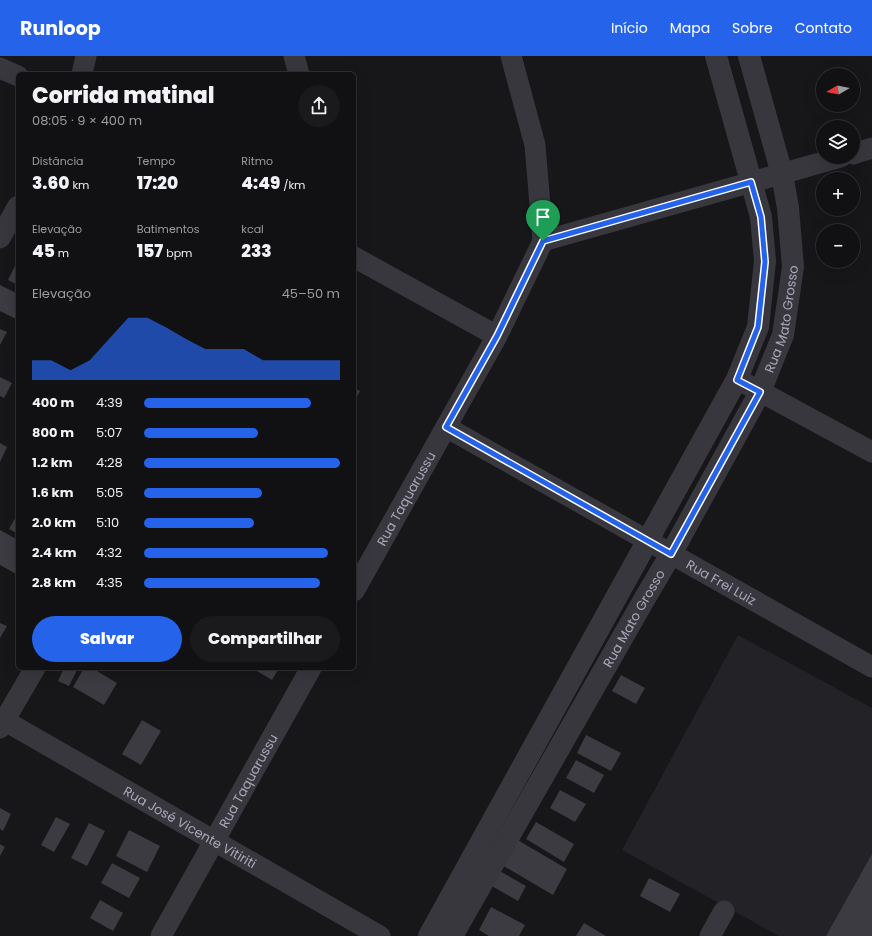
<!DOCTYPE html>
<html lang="pt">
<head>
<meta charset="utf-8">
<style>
  body { margin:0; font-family:Poppins,sans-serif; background:#1a191c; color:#f1f3f6; height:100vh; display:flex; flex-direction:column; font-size:15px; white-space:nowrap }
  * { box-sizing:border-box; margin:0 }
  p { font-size:13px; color:#9c9da0 }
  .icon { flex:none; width:22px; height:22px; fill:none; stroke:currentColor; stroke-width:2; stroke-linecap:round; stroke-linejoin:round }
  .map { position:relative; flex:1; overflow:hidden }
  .side { position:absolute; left:16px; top:16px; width:340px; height:598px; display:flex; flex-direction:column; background:#111013; border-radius:6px; box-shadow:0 4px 16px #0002,0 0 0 1px #303033 }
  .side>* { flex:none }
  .needle { width:26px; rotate:260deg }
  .controls { position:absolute; left:816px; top:12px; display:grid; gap:8px }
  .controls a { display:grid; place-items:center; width:44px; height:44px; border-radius:50%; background:#111013; box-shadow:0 4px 16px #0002,0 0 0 1px #303033; font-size:20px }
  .pin { position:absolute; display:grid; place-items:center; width:34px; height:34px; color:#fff; margin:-41px -17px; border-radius:50% 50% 50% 0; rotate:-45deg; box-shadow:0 0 4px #0007 }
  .pin .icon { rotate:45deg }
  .round { display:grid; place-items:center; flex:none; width:42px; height:42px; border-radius:21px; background:#1a191c }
  .head { display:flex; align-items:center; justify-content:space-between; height:68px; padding:0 16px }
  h1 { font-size:22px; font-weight:800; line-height:30px }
  .stats { display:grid; grid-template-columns:repeat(3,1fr); gap:6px; height:68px; padding:4px 16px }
  .stats div { display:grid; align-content:center }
  .stats b { font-size:17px; font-weight:800 }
  .stats small { font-size:11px; font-weight:400 }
  .stats p { font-size:11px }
  .chart { height:112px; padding:8px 16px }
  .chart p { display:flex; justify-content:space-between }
  .chart svg { width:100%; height:72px; margin-top:4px; fill:#2563eb; opacity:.7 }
  .action { display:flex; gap:8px; margin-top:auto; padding:8px 16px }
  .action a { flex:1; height:46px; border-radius:24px; background:#2563eb; color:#fff; font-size:16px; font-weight:800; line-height:46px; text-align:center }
  .action a+a { background:#1a191c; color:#f1f3f6 }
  ul { padding:0 16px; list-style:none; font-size:13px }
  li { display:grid; grid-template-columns:64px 48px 1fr; align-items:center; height:30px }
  li i { height:10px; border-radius:5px; background:#2563eb }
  header { display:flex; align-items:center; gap:24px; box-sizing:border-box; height:56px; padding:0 20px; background:#2563eb; color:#fff }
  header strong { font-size:19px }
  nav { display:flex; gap:22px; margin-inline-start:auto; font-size:14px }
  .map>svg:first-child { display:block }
  .built { fill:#232226 }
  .building { fill:#3c3b41 }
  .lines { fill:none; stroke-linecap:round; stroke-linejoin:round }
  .minor { stroke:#38373e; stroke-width:21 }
  .tertiary { stroke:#38373e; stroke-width:22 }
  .route-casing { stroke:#fff; stroke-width:8 }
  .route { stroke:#2563eb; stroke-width:5 }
  .labels { text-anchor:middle; stroke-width:3; stroke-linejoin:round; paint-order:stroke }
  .street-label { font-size:13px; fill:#a8a8ba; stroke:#121114 }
</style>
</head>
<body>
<header>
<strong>Runloop</strong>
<nav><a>Início</a><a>Mapa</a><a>Sobre</a><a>Contato</a></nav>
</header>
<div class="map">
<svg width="872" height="880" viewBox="0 0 872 880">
  <rect width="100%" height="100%" fill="#171619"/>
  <path class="built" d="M 738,579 L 872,652 L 872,880 L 779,880 L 622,794 Z"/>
  <path class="building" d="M 16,208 L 18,208 L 18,229 L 8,224 Z
    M 0,229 L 18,238 L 18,264 L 0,255 Z
    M 0,273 L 7,276 L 0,289 Z
    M 0,321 L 12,327 L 4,342 L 0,340 Z
    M 354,332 L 360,335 L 354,346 Z
    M 0,387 L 7,391 L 0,406 Z
    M 18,457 L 18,478 L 9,473 Z
    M 0,474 L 18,484 L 18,519 L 0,509 Z
    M 0,567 L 7,570 L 0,582 Z
    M 64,612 L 78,612 L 69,630 L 58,625 Z
    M 84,612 L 92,612 L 117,627 L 104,649 L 73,631 Z
    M 252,612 L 279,612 L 272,624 Z
    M 621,619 L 645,632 L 636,648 L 612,635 Z
    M 142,664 L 161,675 L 141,709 L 122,698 Z
    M 586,679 L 621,697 L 611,715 L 577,697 Z
    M 576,704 L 604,719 L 594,737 L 566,722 Z
    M 560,734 L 586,748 L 575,766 L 550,752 Z
    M 0,752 L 11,758 L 3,775 L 0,773 Z
    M 56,761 L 70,768 L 54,796 L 41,789 Z
    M 536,766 L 574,788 L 564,806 L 526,783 Z
    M 89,767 L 105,775 L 87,810 L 71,802 Z
    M 129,774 L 160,790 L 147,816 L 116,800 Z
    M 516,783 L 567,813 L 553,839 L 502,809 Z
    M 0,788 L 5,791 L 0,800 Z
    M 872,798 L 872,880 L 826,880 Z
    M 112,807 L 140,822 L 129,842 L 101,827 Z
    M 498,814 L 526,830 L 518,845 L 490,829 Z
    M 649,822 L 680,838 L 670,856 L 640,840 Z
    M 100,844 L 123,857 L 113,875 L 90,862 Z
    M 491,851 L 525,869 L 519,880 L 489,880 L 479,874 Z
    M 584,867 L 606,880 L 576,880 Z"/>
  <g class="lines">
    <g class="minor">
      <path d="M 294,0 L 299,18"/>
      <path d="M 0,12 L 18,20"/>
      <path d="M 82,18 L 86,0"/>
      <path d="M 853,98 L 872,92"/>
      <path d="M 0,182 L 18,150"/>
      <path d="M 543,185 L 841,101"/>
      <path d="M 354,201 L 497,280"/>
      <path d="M 737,323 L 872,396"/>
      <path id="s1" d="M 446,371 L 872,611"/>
      <path id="s2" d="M 354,535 L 497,280 L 543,185 L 535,89 L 511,0"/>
      <path id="s3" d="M 0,662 L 380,880"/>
      <path d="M 0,672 L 35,612"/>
      <path id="s4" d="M 161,880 L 311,612"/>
      <path d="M 710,880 L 724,855"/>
    </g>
    <g class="tertiary">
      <path d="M 429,880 L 737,323 L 758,271 L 765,205 L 761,161 L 716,0"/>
      <path id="s5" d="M 452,880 L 645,542 L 671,498 L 760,336 L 783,279 L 793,211 L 788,152 L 782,118 L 749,0"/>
    </g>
  </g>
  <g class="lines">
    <defs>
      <path id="route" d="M 751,126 L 761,161 L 765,206 L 758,271 L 737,324 L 760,336 L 671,498 L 446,371 L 497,280 L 543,185 Z"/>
    </defs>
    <use href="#route" class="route-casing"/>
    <use href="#route" class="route"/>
  </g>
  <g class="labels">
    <g class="street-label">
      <text dy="5" stroke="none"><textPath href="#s5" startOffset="702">Rua Mato Grosso</textPath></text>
      <text dy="5" stroke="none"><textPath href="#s2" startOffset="106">Rua Taquarussu</textPath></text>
      <text dy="5" stroke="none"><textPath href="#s1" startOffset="316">Rua Frei Luiz</textPath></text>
      <text dy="5" stroke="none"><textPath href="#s5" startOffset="366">Rua Mato Grosso</textPath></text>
      <text dy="5" stroke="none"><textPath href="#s4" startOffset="178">Rua Taquarussu</textPath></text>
      <text dy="5" stroke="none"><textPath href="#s3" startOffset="219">Rua José Vicente Vitiriti</textPath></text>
    </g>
  </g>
</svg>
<div class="controls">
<a><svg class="needle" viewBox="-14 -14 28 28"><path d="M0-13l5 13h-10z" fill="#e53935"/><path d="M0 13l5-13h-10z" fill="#9c9da0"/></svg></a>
<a><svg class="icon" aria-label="layers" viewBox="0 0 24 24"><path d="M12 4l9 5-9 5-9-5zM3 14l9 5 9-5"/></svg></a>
<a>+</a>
<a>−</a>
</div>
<div class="pin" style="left:543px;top:185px;background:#1e9e55"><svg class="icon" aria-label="arrive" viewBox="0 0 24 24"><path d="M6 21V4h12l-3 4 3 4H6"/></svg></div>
<section class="side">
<div class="head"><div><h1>Corrida matinal</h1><p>08:05 · 9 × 400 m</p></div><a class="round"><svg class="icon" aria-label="share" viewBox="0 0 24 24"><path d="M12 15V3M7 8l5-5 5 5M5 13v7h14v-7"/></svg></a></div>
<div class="stats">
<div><p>Distância</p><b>3.60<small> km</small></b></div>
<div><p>Tempo</p><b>17:20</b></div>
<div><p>Ritmo</p><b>4:49<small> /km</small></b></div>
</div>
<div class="stats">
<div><p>Elevação</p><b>45<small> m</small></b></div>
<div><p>Batimentos</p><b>157<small> bpm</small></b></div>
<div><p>kcal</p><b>233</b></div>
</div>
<div class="chart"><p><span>Elevação</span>45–50 m</p>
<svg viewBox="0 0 160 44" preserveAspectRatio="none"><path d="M0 44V32L10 32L20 38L30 32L40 19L50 6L60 6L70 12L80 19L90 25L100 25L110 25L120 32L130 32L140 32L150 32L160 32V44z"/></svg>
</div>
<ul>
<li><b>400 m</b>4:39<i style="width:85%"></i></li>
<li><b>800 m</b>5:07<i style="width:58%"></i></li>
<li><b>1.2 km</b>4:28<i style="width:100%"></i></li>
<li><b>1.6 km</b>5:05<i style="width:60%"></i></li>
<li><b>2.0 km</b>5:10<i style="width:56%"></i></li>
<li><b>2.4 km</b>4:32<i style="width:94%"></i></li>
<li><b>2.8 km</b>4:35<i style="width:90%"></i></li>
</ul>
<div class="action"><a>Salvar</a><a>Compartilhar</a></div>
</section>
</div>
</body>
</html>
